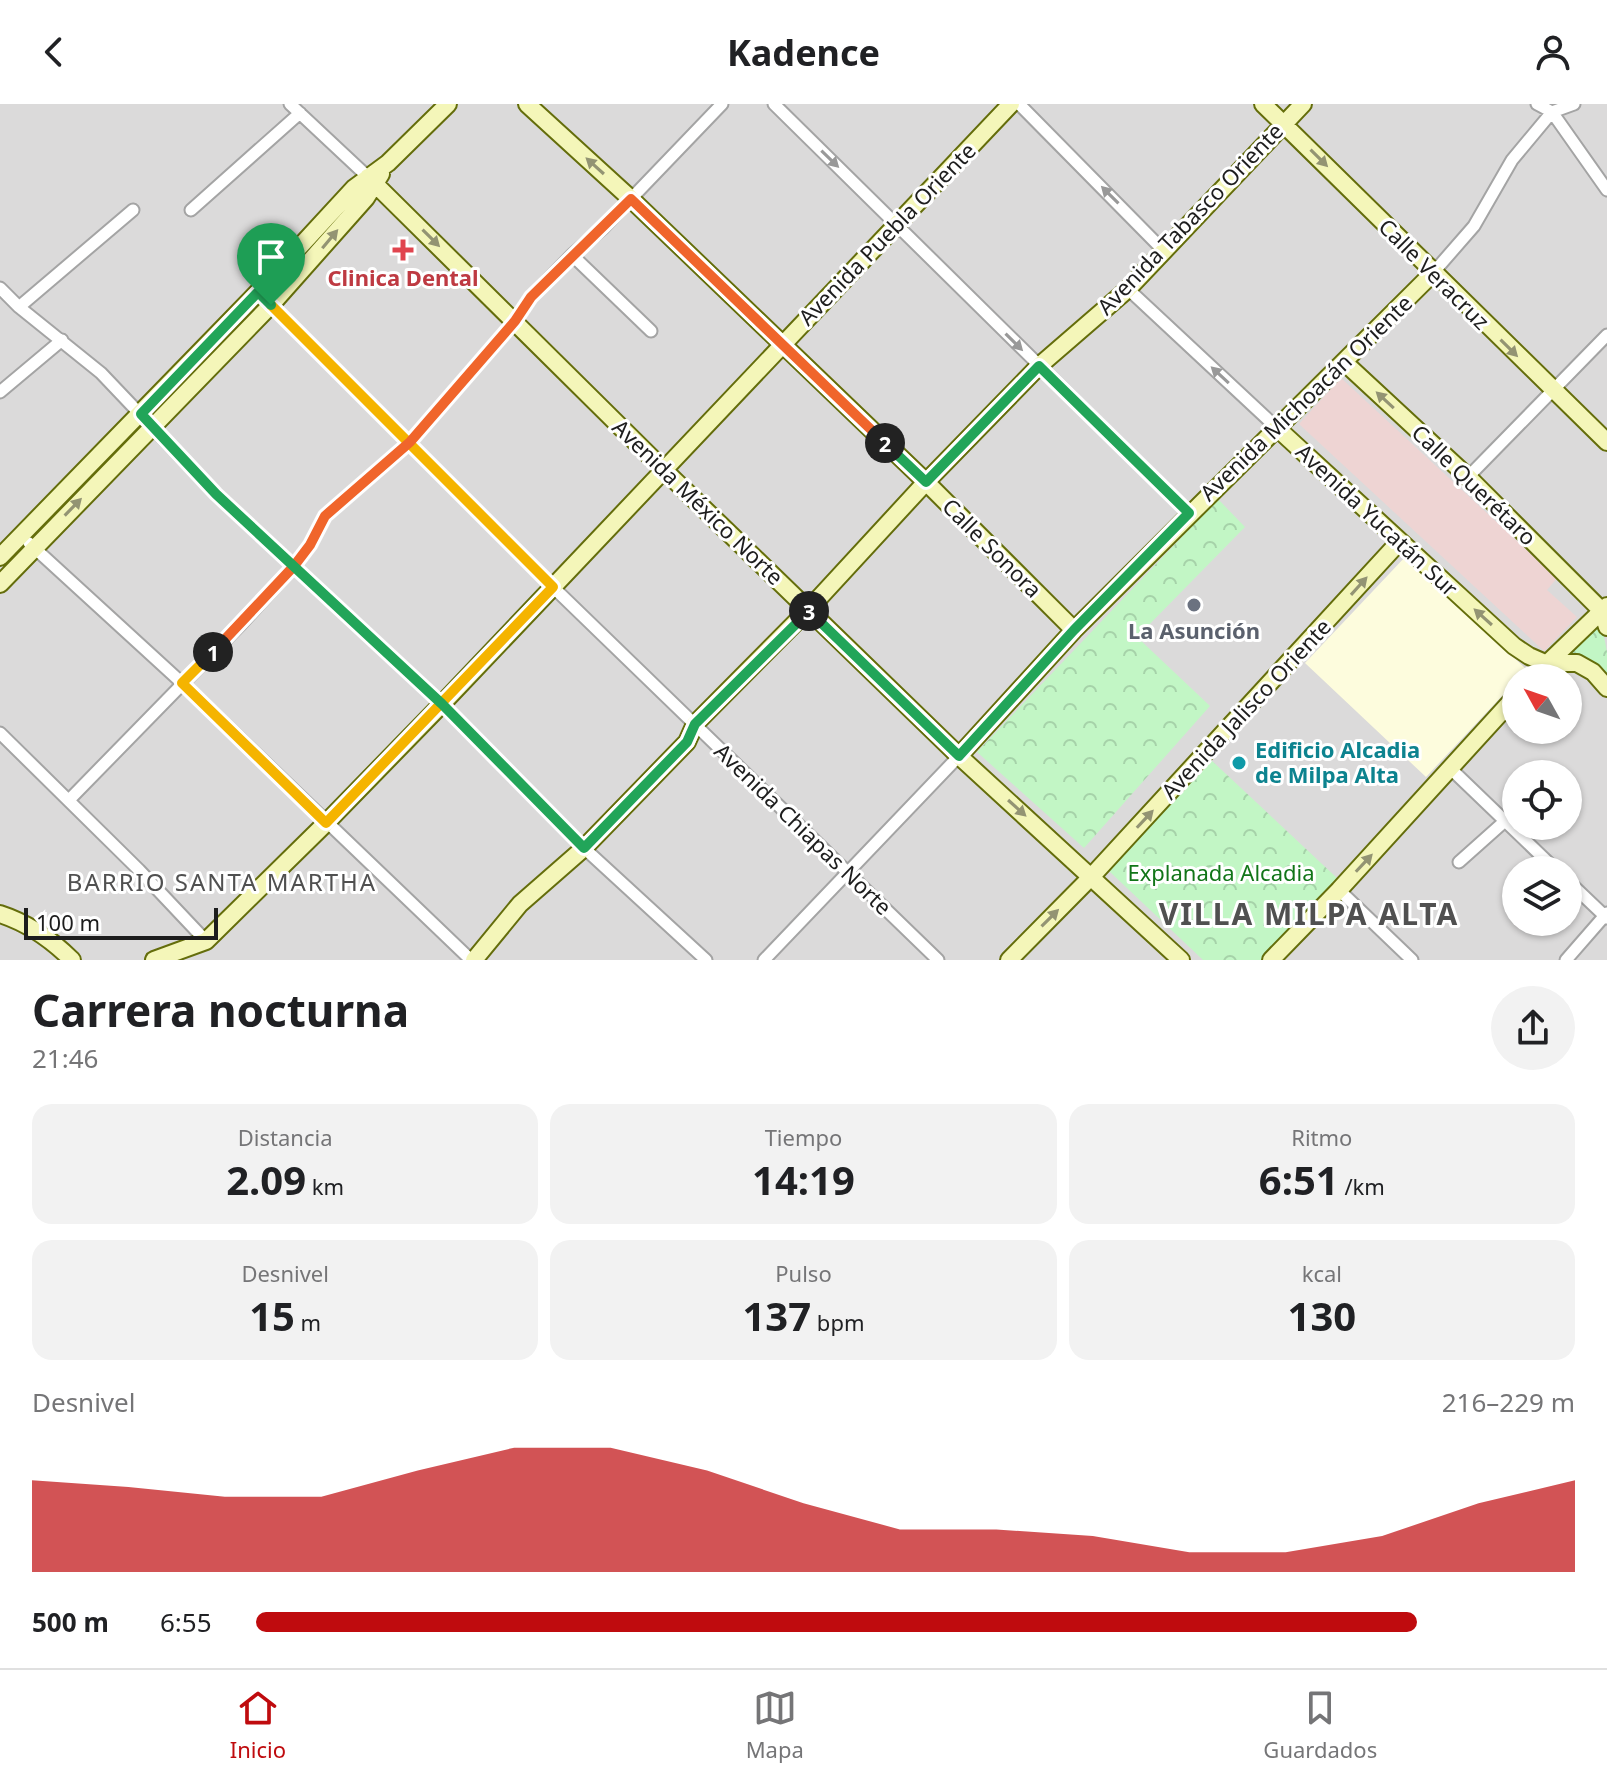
<!DOCTYPE html>
<html lang="es">
<head>
<meta charset="utf-8">
<style>
  body { margin:0; font-family:"Noto Sans",sans-serif; background:#f2f2f2; color:#202124; height:100vh; display:flex; flex-direction:column; font-size:30px; white-space:nowrap }
  * { box-sizing:border-box; margin:0 }
  p { font-size:26px; color:#757577 }
  .icon { flex:none; width:44px; height:44px; fill:none; stroke:currentColor; stroke-width:2; stroke-linecap:round; stroke-linejoin:round }
  .map { position:relative; height:856px; overflow:hidden }
  .sheet { display:flex; flex-direction:column; background:#fff; flex:1 }
  .sheet>* { flex:none }
  .needle { width:52px; rotate:310deg }
  .buttons { position:absolute; left:1502px; top:560px; display:grid; gap:16px }
  .buttons a { display:grid; place-items:center; width:80px; height:80px; border-radius:50%; background:#fff; box-shadow:0 2px 6px #0004; font-size:40px }
  .scale { position:absolute; left:24px; bottom:20px; width:194px; box-sizing:border-box; padding-left:8px; border:4px solid #1d1d1d; border-top:0; font-size:22px; line-height:28px; white-space:nowrap; color:#1d1d1d; -webkit-text-stroke:6px #fff; paint-order:stroke }
  .pin { position:absolute; display:grid; place-items:center; width:68px; height:68px; color:#fff; margin:-82px -34px; border-radius:50% 50% 50% 0; rotate:-45deg; box-shadow:0 0 8px #0007 }
  .pin .icon { rotate:45deg }
  .km { position:absolute; width:40px; height:40px; margin:-20px; border-radius:50%; background:#222; color:#fff; font-size:22px; line-height:40px; text-align:center }
  .round { display:grid; place-items:center; flex:none; width:84px; height:84px; border-radius:42px; background:#f2f2f2 }
  .overview { display:flex; align-items:center; justify-content:space-between; height:136px; padding:0 32px }
  h1 { font-size:44px; font-weight:700; line-height:60px }
  .figures { display:grid; grid-template-columns:repeat(3,1fr); gap:12px; height:136px; padding:8px 32px }
  .figures div { display:grid; align-content:center; border-radius:20px; background:#f2f2f2; text-align:center }
  .figures b { font-size:40px; font-weight:700 }
  .figures small { font-size:22px; font-weight:400 }
  .figures p { font-size:22px }
  .chart { height:224px; padding:16px 32px }
  .chart p { display:flex; justify-content:space-between }
  .chart svg { width:100%; height:144px; margin-top:8px; fill:#bf0b0e; opacity:.7 }
  ul { padding:0 32px; list-style:none; font-size:26px }
  li { display:grid; grid-template-columns:128px 96px 1fr; align-items:center; height:60px }
  li i { height:20px; border-radius:10px; background:#bf0b0e }
  header { display:flex; justify-content:space-between; align-items:center; height:104px; padding:0 32px; background:#fff; font-size:36px; font-weight:700 }
  .tab-bar { display:flex; justify-content:space-around; align-items:center; height:112px; border-top:2px solid #e0e0e0; background:#fff; font-size:22px; color:#757577 }
  .tab-bar a { display:grid; justify-items:center; gap:4px }
  .tab-bar .selected { color:#bf0b0e }
  .map>svg:first-child { display:block }
  .residential { fill:#dbdada; fill-rule:evenodd }
  .commercial { fill:#eed4d3 }
  .education { fill:#fdfcdd }
  .park { fill:url(#park-crowns) }
  .lines { fill:none; stroke-linecap:round; stroke-linejoin:round }
  .street-casing { stroke:#a4a4a4; stroke-width:15 }
  .secondary-casing { stroke:#646d0b; stroke-width:20 }
  .street { stroke:#fff; stroke-width:11 }
  .secondary { stroke:#f4f6b9; stroke-width:16 }
  .oneway { fill:#939473 }
  .oneway2 { fill:#999 }
  .split-1-casing { stroke:#fff; stroke-width:16 }
  .split-2-casing { stroke:#fff; stroke-width:16 }
  .split-3-casing { stroke:#fff; stroke-width:16 }
  .split-4-casing { stroke:#fff; stroke-width:16 }
  .split-1 { stroke:#f5b400; stroke-width:10 }
  .split-2 { stroke:#f0652b; stroke-width:10 }
  .split-3 { stroke:#22a559; stroke-width:10 }
  .split-4 { stroke:#22a559; stroke-width:10 }
  .health-dot { fill:#e0444e; stroke:#fff; stroke-width:3 }
  .worship-dot { fill:#6b7280; stroke:#fff; stroke-width:3 }
  .culture-dot { fill:#0f9aa8; stroke:#fff; stroke-width:3 }
  .labels { text-anchor:middle; stroke-width:6; stroke-linejoin:round; paint-order:stroke }
  .street-label { font-size:22px; fill:#1d1d1d; stroke:#fff }
  .health-label { font-size:22px; font-weight:bold; fill:#be3a42; stroke:#fff }
  .worship-label { font-size:22px; font-weight:bold; fill:#5b616d; stroke:#fff }
  .culture-label { font-size:22px; font-weight:bold; fill:#0d838f; stroke:#fff; text-anchor:start }
  .park-label { font-size:22px; fill:#117518; stroke:#fff }
  .neighbourhood-label { font-size:24px; letter-spacing:2px; fill:#505050; stroke:#fff }
  .district-label { font-size:30px; font-weight:bold; letter-spacing:2px; fill:#505050; stroke:#fff }
</style>
</head>
<body>
<header><svg class="icon" aria-label="back" viewBox="0 0 24 24"><path d="M15 5l-7 7 7 7"/></svg>Kadence<svg class="icon" aria-label="person" viewBox="0 0 24 24"><circle cx="12" cy="8" r="4"/><path d="M4 21q1-7 8-7t8 7"/></svg></header>
<div class="map">
<svg width="1607" height="856" viewBox="0 0 1607 856">
  <defs>
    <pattern id="park-crowns" width="20" height="18" patternUnits="userSpaceOnUse" patternTransform="scale(2)"><rect width="20" height="18" fill="#c2f6c5"/><path d="M2 6a3 3 0 1 1 6 0M12 15a3 3 0 1 1 6 0" fill="none" stroke="#a6d2a9"/></pattern>
  </defs>
  <rect width="100%" height="100%" fill="#eeeae3"/>
  <path class="residential" d="M 0,0 L 1607,0 L 1607,856 L 0,856 ZM 1516,574 L 1568,574 L 1568,626 L 1516,626 ZM 1516,670 L 1568,670 L 1568,722 L 1516,722 ZM 1516,766 L 1568,766 L 1568,818 L 1516,818 Z"/>
  <path class="commercial" d="M 1341,274 L 1557,474 L 1547,486 L 1577,513 L 1544,547 L 1299,320 Z"/>
  <path class="education" d="M 1406,452 L 1527,566 L 1516,574 L 1516,577 L 1426,673 L 1305,559 Z"/>
  <path class="park" d="M 141,316 L 147,322 L 34,438 L 25,431 Z
    M 1218,395 L 1245,423 L 1137,533 L 1210,602 L 1084,744 L 977,648 Z
    M 1601,517 L 1607,548 L 1607,573 C 1593,558 1585,551 1565,553 Z
    M 1210,655 L 1337,774 L 1263,856 L 1203,856 L 1109,767 Z"/>
  <g class="lines">
    <defs>
      <path id="street" d="M 290,0 L 368,73
        M 774,0 L 1189,409
        M 1019,0 L 1164,147
        M 1537,0 L 1552,8 L 1607,86
        M 191,106 L 300,9
        M 572,151 L 651,227
        M 1433,169 L 1474,122 L 1512,56 L 1552,8 L 1574,0
        M 0,184 L 19,203 L 101,269 L 216,390 L 442,600 L 584,744 L 706,856
        M 1128,185 L 1277,324
        M 258,188 L 553,483 L 938,856
        M 19,203 L 133,106
        M 0,288 L 62,236
        M 1468,373 L 1607,231
        M 29,439 L 182,579 L 471,856
        M 0,629 L 139,766 L 206,837
        M 1451,665 L 1556,766
        M 69,696 L 241,520 L 294,462 L 310,441 L 325,412 L 410,338 L 515,217 L 531,193 L 572,151 L 603,124 L 722,0
        M 1459,758 L 1505,717 L 1516,711
        M 1568,777 L 1607,814
        M 1339,786 L 1412,856
        M 764,856 L 959,652
        M 1566,856 L 1607,809"/>
      <path id="secondary" d="M 527,0 L 631,95 L 926,378 L 1074,526
        M 1263,0 L 1607,338
        M 368,73 L 664,366 L 959,652 L 1181,856
        M 1344,258 L 1468,373 L 1602,507 L 1607,523
        M 1277,324 L 1514,542 L 1529,552 L 1545,559 L 1577,559 L 1593,568 L 1607,584
        M 0,453 L 258,188 L 354,84 L 388,59 L 448,0
        M 0,480 L 271,201 L 366,94 L 381,70
        M 1532,574 L 1607,502
        M 959,652 L 1074,526 L 1433,169
        M 0,810 C 28,819 51,835 72,856
        M 154,856 L 206,837 L 326,719 L 442,600 L 1011,0
        M 474,856 L 520,800 L 584,744 L 687,638 L 695,620 L 808,506 L 926,378 L 1039,262 L 1128,185 L 1303,0
        M 1009,856 L 1092,772 L 1400,437
        M 1271,856 L 1339,786 L 1516,592"/>
    </defs>
    <use href="#street" class="street-casing"/>
    <use href="#secondary" class="secondary-casing"/>
    <use href="#street" class="street"/>
    <use href="#secondary" class="secondary"/>
  </g>
  <defs><path id="oneway-solid" d="M-6-.8H1V-3.2L6.5 0L1 3.2V.8H-6Z" transform="scale(2)"/></defs>
  <g class="oneway">
    <use href="#oneway-solid" transform="translate(1319 54) rotate(45)"/>
    <use href="#oneway-solid" transform="translate(595 62) rotate(-138)"/>
    <use href="#oneway-solid" transform="translate(431 134) rotate(45)"/>
    <use href="#oneway-solid" transform="translate(330 135) rotate(-50)"/>
    <use href="#oneway-solid" transform="translate(1509 244) rotate(45)"/>
    <use href="#oneway-solid" transform="translate(1385 296) rotate(-137)"/>
    <use href="#oneway-solid" transform="translate(73 403) rotate(-46)"/>
    <use href="#oneway-solid" transform="translate(1359 482) rotate(-48)"/>
    <use href="#oneway-solid" transform="translate(1483 513) rotate(-138)"/>
    <use href="#oneway-solid" transform="translate(1017 704) rotate(42)"/>
    <use href="#oneway-solid" transform="translate(1145 715) rotate(-47)"/>
    <use href="#oneway-solid" transform="translate(1364 759) rotate(-47)"/>
    <use href="#oneway-solid" transform="translate(1050 814) rotate(-45)"/>
  </g>
  <g class="oneway2">
    <use href="#oneway-solid" transform="translate(830 55) rotate(44)"/>
    <use href="#oneway-solid" transform="translate(1110 91) rotate(-135)"/>
    <use href="#oneway-solid" transform="translate(1014 238) rotate(45)"/>
    <use href="#oneway-solid" transform="translate(1220 271) rotate(-137)"/>
  </g>
  <g class="lines">
    <defs>
      <path id="split-1" d="M 213,548 L 182,579 L 326,719 L 553,483 L 271,201"/>
      <path id="split-2" d="M 213,548 L 294,462 L 310,441 L 325,412 L 410,338 L 515,217 L 531,193 L 631,95 L 885,339"/>
      <path id="split-3" d="M 809,507 L 959,652 L 1074,526 L 1189,409 L 1039,262 L 926,378 L 885,339"/>
      <path id="split-4" d="M 271,201 L 258,188 L 141,310 L 216,390 L 442,600 L 584,744 L 687,638 L 695,620 L 809,507"/>
    </defs>
    <use href="#split-1" class="split-1-casing"/>
    <use href="#split-2" class="split-2-casing"/>
    <use href="#split-3" class="split-3-casing"/>
    <use href="#split-4" class="split-4-casing"/>
    <use href="#split-1" class="split-1"/>
    <use href="#split-2" class="split-2"/>
    <use href="#split-3" class="split-3"/>
    <use href="#split-4" class="split-4"/>
  </g>
  <path class="health-dot" d="M399 134h8v8h8v8h-8v8h-8v-8h-8v-8h8z"/>
  <circle class="worship-dot" cx="1194" cy="501" r="8"/>
  <circle class="culture-dot" cx="1239" cy="659" r="8"/>
  <g class="labels">
    <g class="street-label">
      <text transform="translate(1190 115) rotate(-46)" y="8">Avenida Tabasco Oriente</text>
      <text transform="translate(887 130) rotate(-46)" y="8">Avenida Puebla Oriente</text>
      <text transform="translate(1434 170) rotate(45)" y="8">Calle Veracruz</text>
      <text transform="translate(1306 294) rotate(-44)" y="8">Avenida Michoacán Oriente</text>
      <text transform="translate(1474 381) rotate(44)" y="8">Calle Querétaro</text>
      <text transform="translate(698 398) rotate(44)" y="8">Avenida México Norte</text>
      <text transform="translate(1377 416) rotate(43)" y="8">Avenida Yucatán Sur</text>
      <text transform="translate(992 444) rotate(45)" y="8">Calle Sonora</text>
      <text transform="translate(1246 605) rotate(-47)" y="8">Avenida Jalisco Oriente</text>
      <text transform="translate(803 725) rotate(44)" y="8">Avenida Chiapas Norte</text>
    </g>
    <g class="health-label">
      <text x="403" y="182">Clinica Dental</text>
    </g>
    <g class="worship-label">
      <text x="1194" y="535">La Asunción</text>
    </g>
    <g class="culture-label">
      <text x="1255" y="654">Edificio Alcadia<tspan x="1255" dy="25">de Milpa Alta</tspan></text>
    </g>
    <g class="park-label">
      <text x="1221" y="777">Explanada Alcadia</text>
    </g>
    <g class="neighbourhood-label">
      <text x="222" y="787">BARRIO SANTA MARTHA</text>
    </g>
    <g class="district-label">
      <text x="1309" y="821">VILLA MILPA ALTA</text>
    </g>
  </g>
</svg>
<div class="buttons">
<a><svg class="needle" viewBox="-14 -14 28 28"><path d="M0-13l5 13h-10z" fill="#e53935"/><path d="M0 13l5-13h-10z" fill="#757577"/></svg></a>
<a><svg class="icon" aria-label="locate" viewBox="0 0 24 24"><circle cx="12" cy="12" r="6"/><path d="M12 2v4M12 18v4M2 12h4M18 12h4"/></svg></a>
<a><svg class="icon" aria-label="layers" viewBox="0 0 24 24"><path d="M12 4l9 5-9 5-9-5zM3 14l9 5 9-5"/></svg></a>
</div>
<div class="scale">100 m</div>
<div class="pin" style="left:271px;top:201px;background:#1e9e55"><svg class="icon" aria-label="arrive" viewBox="0 0 24 24"><path d="M6 21V4h12l-3 4 3 4H6"/></svg></div>
<b class="km" style="left:213px;top:548px">1</b>
<b class="km" style="left:885px;top:339px">2</b>
<b class="km" style="left:809px;top:507px">3</b>
</div>
<section class="sheet">
<div class="overview"><div><h1>Carrera nocturna</h1><p>21:46</p></div><a class="round"><svg class="icon" aria-label="share" viewBox="0 0 24 24"><path d="M12 15V3M7 8l5-5 5 5M5 13v7h14v-7"/></svg></a></div>
<div class="figures">
<div><p>Distancia</p><b>2.09<small> km</small></b></div>
<div><p>Tiempo</p><b>14:19</b></div>
<div><p>Ritmo</p><b>6:51<small> /km</small></b></div>
</div>
<div class="figures">
<div><p>Desnivel</p><b>15<small> m</small></b></div>
<div><p>Pulso</p><b>137<small> bpm</small></b></div>
<div><p>kcal</p><b>130</b></div>
</div>
<div class="chart"><p><span>Desnivel</span>216–229 m</p>
<svg viewBox="0 0 160 44" preserveAspectRatio="none"><path d="M0 44V16L10 18L20 21L30 21L40 13L50 6L60 6L70 13L80 23L90 31L100 31L110 33L120 38L130 38L140 33L150 23L160 16V44z"/></svg>
</div>
<ul>
<li><b>500 m</b>6:55<i style="width:88%"></i></li>
</ul>
</section>
<nav class="tab-bar">
<a class="selected"><svg class="icon" aria-label="home" viewBox="0 0 24 24"><path d="M3 11l9-7 9 7M6 9v11h12V9"/></svg>Inicio</a>
<a><svg class="icon" aria-label="map" viewBox="0 0 24 24"><path d="M3 6l6-2 6 2 6-2v14l-6 2-6-2-6 2zM9 4v14M15 6v14"/></svg>Mapa</a>
<a><svg class="icon" aria-label="saved" viewBox="0 0 24 24"><path d="M7 4h10v16l-5-4-5 4z"/></svg>Guardados</a>
</nav>
</body>
</html>
